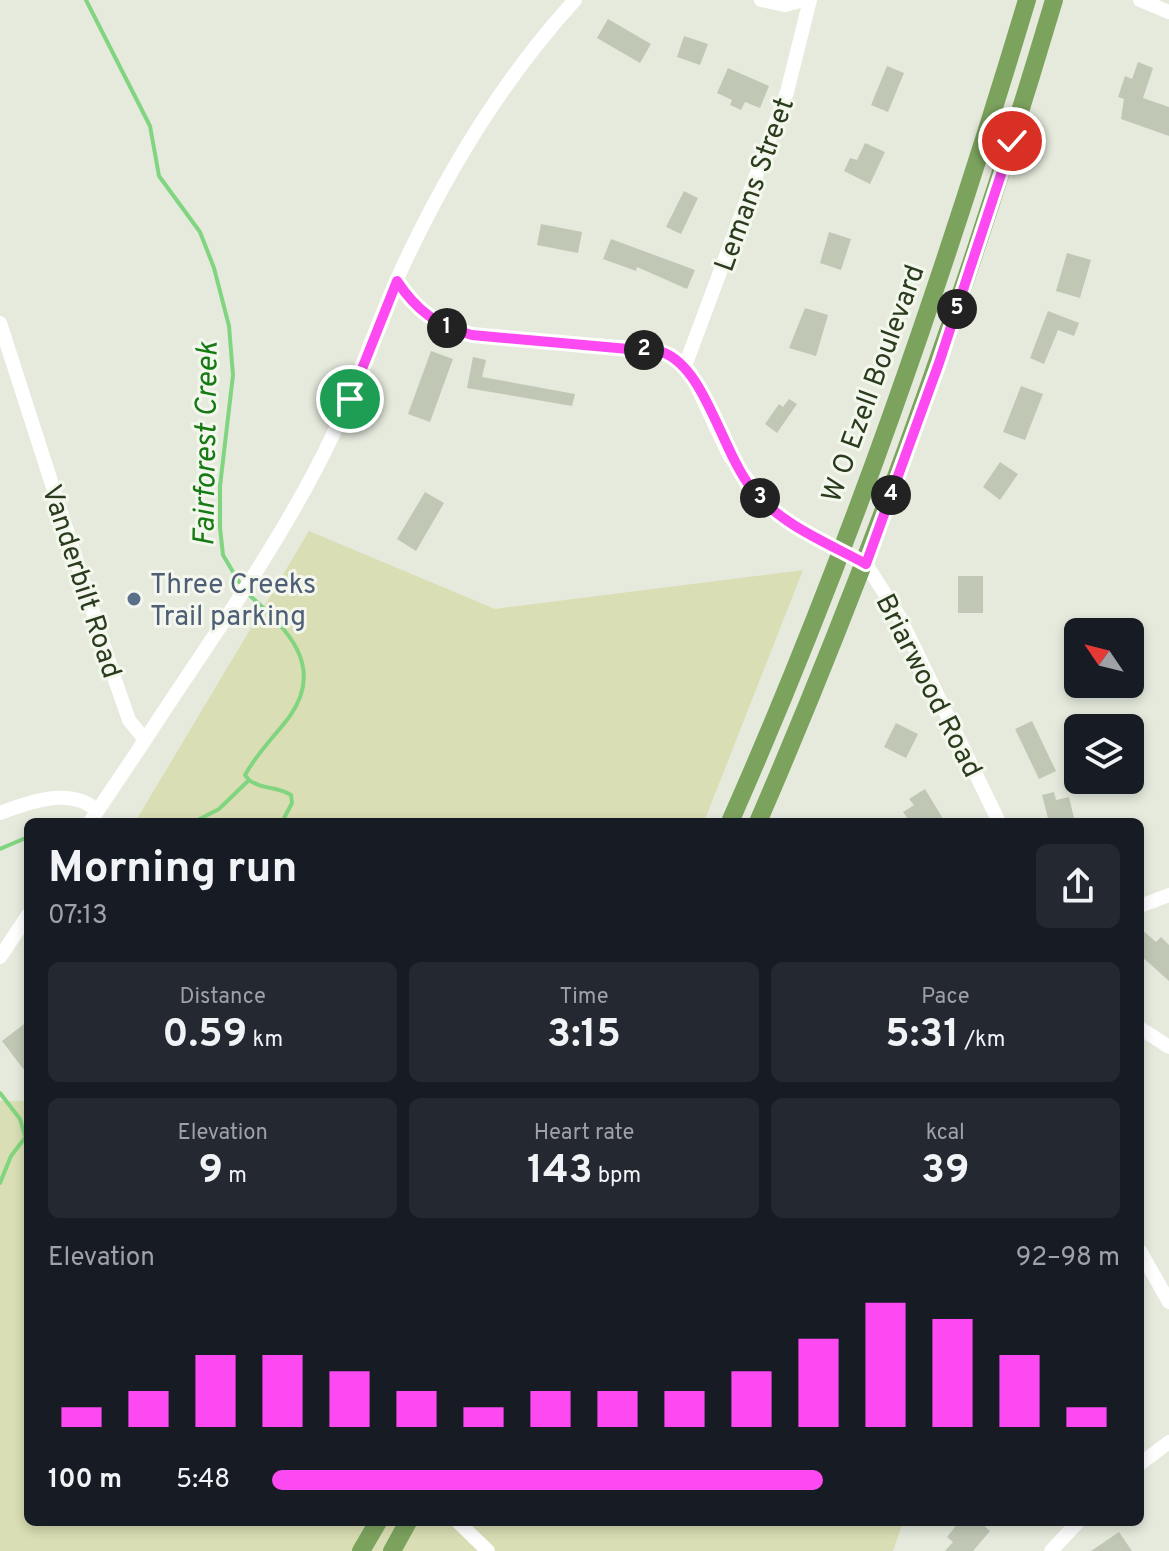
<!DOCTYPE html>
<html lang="en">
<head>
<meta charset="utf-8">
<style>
  body { margin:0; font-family:Overpass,sans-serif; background:#242831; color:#f1f3f6; height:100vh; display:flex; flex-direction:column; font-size:30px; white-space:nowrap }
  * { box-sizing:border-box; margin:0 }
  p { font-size:26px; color:#9ea1a6 }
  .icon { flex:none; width:44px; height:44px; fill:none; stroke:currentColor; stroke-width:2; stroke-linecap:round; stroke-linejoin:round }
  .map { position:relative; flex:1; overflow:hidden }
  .side { position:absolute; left:24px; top:818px; width:1120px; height:708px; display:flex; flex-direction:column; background:#171b24; border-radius:12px; box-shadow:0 4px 12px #0003 }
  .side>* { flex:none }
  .needle { width:52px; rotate:305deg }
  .buttons { position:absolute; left:1064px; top:618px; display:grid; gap:16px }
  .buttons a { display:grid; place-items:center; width:80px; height:80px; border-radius:12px; background:#171b24; box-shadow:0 4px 12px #0003; font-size:40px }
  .pin { position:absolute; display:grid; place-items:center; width:68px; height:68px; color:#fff; margin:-34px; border:4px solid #fff; border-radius:50%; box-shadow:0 2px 8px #0007 }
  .km { position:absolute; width:40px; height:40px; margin:-20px; border-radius:50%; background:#222; color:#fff; font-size:22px; line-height:40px; text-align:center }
  .round { display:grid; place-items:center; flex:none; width:84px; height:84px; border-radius:12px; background:#242831 }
  .head { display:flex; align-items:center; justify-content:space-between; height:136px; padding:0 24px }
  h1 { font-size:44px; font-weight:700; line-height:60px }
  .figures { display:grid; grid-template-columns:repeat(3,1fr); gap:12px; height:136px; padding:8px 24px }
  .figures div { display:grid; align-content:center; border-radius:12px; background:#242831; text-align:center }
  .figures b { font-size:40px; font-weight:700 }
  .figures small { font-size:22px; font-weight:400 }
  .figures p { font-size:22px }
  .chart { height:224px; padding:16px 24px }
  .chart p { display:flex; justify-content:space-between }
  .chart svg { width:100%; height:144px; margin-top:8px; stroke:#fc49f1; stroke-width:6 }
  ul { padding:0 24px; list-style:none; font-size:26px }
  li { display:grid; grid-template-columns:128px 96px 1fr; align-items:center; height:60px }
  li i { height:20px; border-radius:10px; background:#fc49f1 }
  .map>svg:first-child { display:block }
  .green { fill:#dadeb4 }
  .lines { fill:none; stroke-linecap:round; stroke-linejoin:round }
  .stream { stroke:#82d580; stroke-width:4 }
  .building { fill:#c0c8b5 }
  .minor { stroke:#fff; stroke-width:14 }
  .major { stroke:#7ca35e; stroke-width:18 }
  .route-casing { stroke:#fff; stroke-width:16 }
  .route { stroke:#fc49f1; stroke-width:10 }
  .service-dot { fill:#5c6f8a; stroke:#f4f7ed; stroke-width:3 }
  .labels { text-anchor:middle; stroke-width:6; stroke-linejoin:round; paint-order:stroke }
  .street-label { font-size:28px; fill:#2b3b1e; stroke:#f4f7ed }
  .service-label { font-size:28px; fill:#4e5e75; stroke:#f4f7ed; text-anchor:start }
  .water-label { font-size:30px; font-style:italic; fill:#167a14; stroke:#f4f7ed }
</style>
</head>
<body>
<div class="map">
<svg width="1169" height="1551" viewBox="0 0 1169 1551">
  <rect width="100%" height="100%" fill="#e5eadd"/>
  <path class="green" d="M 309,531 L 495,609 L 803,570 L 704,822 L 135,822 Z
    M 0,1101 L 28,1101 L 28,1522 L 903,1522 L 893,1551 L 0,1551 Z"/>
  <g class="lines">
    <path class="stream" d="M 86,0 L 150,126 L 159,176 L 200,232 L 214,268 L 229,326 L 233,375 L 220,486 L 220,528 L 223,555 L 239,582
      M 246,592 C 283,626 327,663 290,716 C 275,736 257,753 245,775 L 249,780
      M 249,780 C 262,790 278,786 291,795 L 292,803 L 282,822
      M 194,822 L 219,809 L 249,780
      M 0,849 L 28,837
      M 0,1093 L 20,1119 L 25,1136
      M 0,1183 L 11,1156 L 28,1134"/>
  </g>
  <path class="building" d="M 608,19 L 651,44 L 640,63 L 597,38 Z
    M 684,36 L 708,44 L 700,65 L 677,57 Z
    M 1138,62 L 1153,68 L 1143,98 L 1169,107 L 1169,136 L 1121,119 L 1124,99 L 1118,97 L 1125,76 L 1132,79 Z
    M 887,66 L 904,73 L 888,112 L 871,105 Z
    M 728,68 L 769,86 L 760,108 L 745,102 L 741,110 L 730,105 L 732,100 L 717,93 Z
    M 865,143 L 885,152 L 870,184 L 844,171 L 850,158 L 857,160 Z
    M 684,191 L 698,198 L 681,234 L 666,227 Z
    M 541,224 L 582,232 L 578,253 L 537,245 Z
    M 829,232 L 851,239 L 841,270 L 820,263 Z
    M 611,239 L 695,270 L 687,289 L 637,267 L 636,271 L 603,259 Z
    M 1067,253 L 1091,260 L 1080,298 L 1056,291 Z
    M 805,308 L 828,315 L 816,356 L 789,348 Z
    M 1048,311 L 1079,323 L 1074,336 L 1058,330 L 1044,364 L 1030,358 Z
    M 431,351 L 453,359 L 430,422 L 408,414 Z
    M 473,357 L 486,360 L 482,377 L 575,394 L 572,406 L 467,388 Z
    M 1021,386 L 1043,394 L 1025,440 L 1003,432 Z
    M 789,399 L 797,404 L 777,433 L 765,424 L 779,404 L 783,407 Z
    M 1000,462 L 1018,474 L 1000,500 L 983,487 Z
    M 425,492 L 444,503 L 416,551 L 397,539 Z
    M 958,576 L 983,576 L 983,613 L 958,613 Z
    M 1032,721 L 1056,771 L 1039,779 L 1015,729 Z
    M 896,723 L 918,734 L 906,758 L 884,747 Z
    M 925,789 L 945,822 L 910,822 L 903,812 L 914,805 L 909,799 Z
    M 1054,792 L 1056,800 L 1069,797 L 1075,822 L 1049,822 L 1042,795 Z
    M 1140,928 L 1156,942 L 1161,937 L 1169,945 L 1169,981 L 1140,955 Z
    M 28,1021 L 28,1075 L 2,1041 Z
    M 959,1522 L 980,1522 L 990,1531 L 973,1551 L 945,1551 L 953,1542 L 947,1537 Z
    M 1119,1532 L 1132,1551 L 1091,1551 Z"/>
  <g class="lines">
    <path class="minor" d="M 761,0 L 785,5 L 803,0
      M 1140,0 L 1169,12
      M 397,281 C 416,310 437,326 472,335 L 653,350 L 671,355 L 690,372 L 729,455 L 767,505 L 799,528 L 866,564 L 899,616 L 999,822
      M 0,323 L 115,680 L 129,720 L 145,740 L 90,822
      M 685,366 L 787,92 L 810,0
      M 145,740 C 204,649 269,560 319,463 C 350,404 370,340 397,279 C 443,178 500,82 575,0
      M 0,813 C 29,802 72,786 97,811
      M 1140,906 L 1169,895
      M 0,957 L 28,915
      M 1140,1028 L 1169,1047
      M 1140,1251 L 1169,1302
      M 1140,1464 L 1169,1442
      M 458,1522 L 488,1551
      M 1051,1551 L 1078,1522"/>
    <path class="major" d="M 730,822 C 848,555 943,279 1027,0
      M 758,822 C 874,554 971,280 1054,0
      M 361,1551 L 378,1522
      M 392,1551 L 408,1522"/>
  </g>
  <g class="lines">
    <defs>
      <path id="route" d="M 350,399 L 397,281 C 416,310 437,326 472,335 L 662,352 C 705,367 721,450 752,489 C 781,525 826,542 866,564 L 939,363 L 1012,141"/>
    </defs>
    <use href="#route" class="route-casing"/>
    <use href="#route" class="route"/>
  </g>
  <circle class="service-dot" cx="134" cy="599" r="8"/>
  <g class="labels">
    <g class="street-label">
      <text transform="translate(753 184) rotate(-70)" y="10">Lemans Street</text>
      <text transform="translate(872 383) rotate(-70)" y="10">W O Ezell Boulevard</text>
      <text transform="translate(83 581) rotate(72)" y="10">Vanderbilt Road</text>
      <text transform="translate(930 685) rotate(63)" y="10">Briarwood Road</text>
    </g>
    <g class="service-label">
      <text x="150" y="593">Three Creeks<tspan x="150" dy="32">Trail parking</tspan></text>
    </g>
    <g class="water-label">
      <text transform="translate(205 444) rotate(-89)" y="10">Fairforest Creek</text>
    </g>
  </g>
</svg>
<div class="buttons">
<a><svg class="needle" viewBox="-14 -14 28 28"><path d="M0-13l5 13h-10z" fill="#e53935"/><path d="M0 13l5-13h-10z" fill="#9ea1a6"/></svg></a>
<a><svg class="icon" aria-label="layers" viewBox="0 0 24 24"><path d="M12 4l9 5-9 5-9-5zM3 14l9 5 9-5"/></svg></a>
</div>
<div class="pin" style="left:350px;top:399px;background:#1e9e55"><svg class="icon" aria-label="arrive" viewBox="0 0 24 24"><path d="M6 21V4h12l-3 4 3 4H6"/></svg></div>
<div class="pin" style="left:1012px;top:141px;background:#d93025"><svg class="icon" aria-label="check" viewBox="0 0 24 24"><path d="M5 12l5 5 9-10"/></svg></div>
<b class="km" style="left:447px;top:328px">1</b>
<b class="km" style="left:644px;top:350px">2</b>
<b class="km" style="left:760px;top:498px">3</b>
<b class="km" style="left:891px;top:495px">4</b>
<b class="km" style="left:957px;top:309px">5</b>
<section class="side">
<div class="head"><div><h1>Morning run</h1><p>07:13</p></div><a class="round"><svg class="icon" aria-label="share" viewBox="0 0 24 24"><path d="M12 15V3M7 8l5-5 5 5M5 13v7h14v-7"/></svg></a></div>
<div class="figures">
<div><p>Distance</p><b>0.59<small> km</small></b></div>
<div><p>Time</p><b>3:15</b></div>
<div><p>Pace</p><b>5:31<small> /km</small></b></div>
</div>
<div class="figures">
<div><p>Elevation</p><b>9<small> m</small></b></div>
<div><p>Heart rate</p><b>143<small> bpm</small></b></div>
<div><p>kcal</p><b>39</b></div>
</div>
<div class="chart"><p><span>Elevation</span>92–98 m</p>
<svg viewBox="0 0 160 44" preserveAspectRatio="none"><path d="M5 44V38M15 44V33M25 44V22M35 44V22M45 44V27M55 44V33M65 44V38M75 44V33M85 44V33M95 44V33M105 44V27M115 44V17M125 44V6M135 44V11M145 44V22M155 44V38"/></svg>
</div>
<ul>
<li><b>100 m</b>5:48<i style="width:65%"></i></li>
</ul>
</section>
</div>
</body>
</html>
